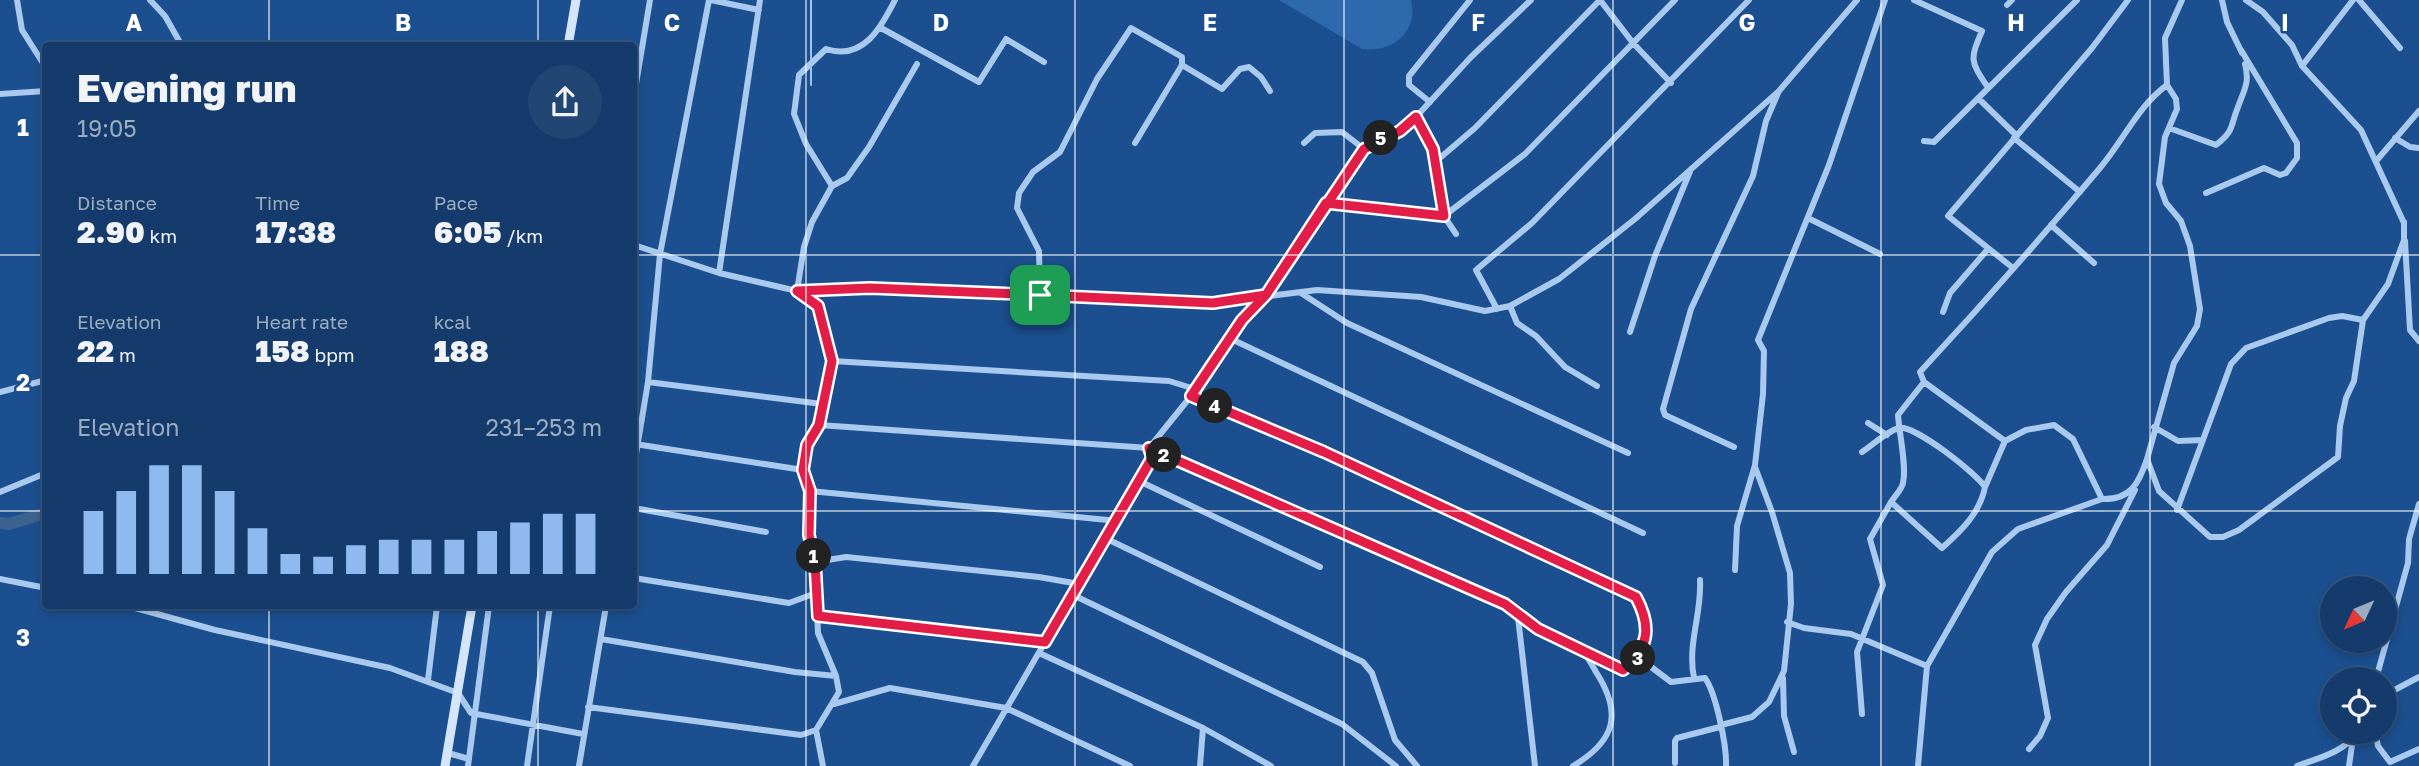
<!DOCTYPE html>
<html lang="en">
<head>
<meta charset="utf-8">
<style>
  body { margin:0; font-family:"Golos Text",sans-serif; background:#214673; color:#f1f3f6; height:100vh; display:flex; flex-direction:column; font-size:26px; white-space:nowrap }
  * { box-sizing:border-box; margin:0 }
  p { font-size:23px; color:#9dadc1 }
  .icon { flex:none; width:38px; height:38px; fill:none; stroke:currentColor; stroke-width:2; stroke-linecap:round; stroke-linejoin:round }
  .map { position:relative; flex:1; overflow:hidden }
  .drawer { position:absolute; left:42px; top:42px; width:595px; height:567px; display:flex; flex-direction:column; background:#143b6b; border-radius:7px; box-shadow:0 4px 10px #0003,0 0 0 2px #33557e }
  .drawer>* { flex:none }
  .needle { width:46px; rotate:226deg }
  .fabs { position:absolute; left:2320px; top:576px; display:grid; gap:14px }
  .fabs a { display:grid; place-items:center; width:77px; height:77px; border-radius:50%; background:#143b6b; box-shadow:0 4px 10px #0003,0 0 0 2px #33557e; font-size:35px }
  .pin { position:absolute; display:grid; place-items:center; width:60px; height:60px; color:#fff; margin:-30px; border-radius:14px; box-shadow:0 4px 10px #0006 }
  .km { position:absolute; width:35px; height:35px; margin:-18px; border-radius:50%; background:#222; color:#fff; font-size:19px; line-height:35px; text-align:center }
  .round { display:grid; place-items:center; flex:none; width:74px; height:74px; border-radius:37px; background:#214673 }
  .summary { display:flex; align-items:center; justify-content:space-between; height:119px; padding:0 35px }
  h1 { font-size:38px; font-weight:800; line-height:52px }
  .stats { display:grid; grid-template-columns:repeat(3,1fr); gap:10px; height:119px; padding:7px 35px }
  .stats div { display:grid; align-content:center }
  .stats b { font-size:30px; font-weight:800 }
  .stats small { font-size:19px; font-weight:400 }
  .stats p { font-size:19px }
  .chart { height:196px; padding:14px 35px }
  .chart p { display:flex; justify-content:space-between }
  .chart svg { width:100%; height:126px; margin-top:7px; stroke:#90b9f0; stroke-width:6 }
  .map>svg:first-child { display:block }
  .green { fill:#2e69ad }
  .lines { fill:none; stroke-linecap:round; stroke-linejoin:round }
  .stream { stroke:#9cc4f0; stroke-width:2 }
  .river { stroke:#3c6290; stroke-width:12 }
  .minor { stroke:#a9c9ee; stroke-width:6 }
  .secondary { stroke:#d6e6fa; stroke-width:9 }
  .route-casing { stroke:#fff; stroke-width:14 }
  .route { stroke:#e11d48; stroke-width:9 }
  .grid { fill:none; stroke:#fff; stroke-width:2; stroke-opacity:0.55 }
  .grid-label { font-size:23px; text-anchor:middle; font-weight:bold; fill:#fff; stroke:#1b4f8f; stroke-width:5; stroke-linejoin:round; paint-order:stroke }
</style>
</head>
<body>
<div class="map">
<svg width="2419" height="766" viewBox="0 0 2419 766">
  <rect width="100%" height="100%" fill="#1b4f8f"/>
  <path class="green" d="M 1279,0 L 1411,0 C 1419,32 1392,53 1362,49 Z"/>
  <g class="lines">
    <path class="stream" d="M 811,59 L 811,0
      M 811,68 L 811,85"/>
    <path class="river" d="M 0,523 L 9,524 L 46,513"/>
    <path class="minor" d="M 17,0 L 22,30 L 46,68
      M 150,0 L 165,16 L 182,46
      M 711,0 L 759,10
      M 1600,0 L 1633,43 L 1671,83
      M 1914,0 L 1982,31 C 1970,59 1970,61 1987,86
      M 2222,0 L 2227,22 L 2242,53
      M 2246,0 L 2263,12 L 2292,45 L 2302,66 L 2361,130 L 2404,223
      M 2359,0 L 2400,48
      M 2007,5 L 2012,0
      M 881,28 L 979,82 L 1006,39 L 1044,62
      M 1182,65 L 1222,89 L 1240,69 L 1249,67 L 1261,77 L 1270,91
      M 2302,66 L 2353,0
      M 2167,85 L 2176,99 L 2177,109 L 2165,137 L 2159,184 L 2166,203 L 2181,221 L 2190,246 L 2200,309 L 2197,326 L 2174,363 L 2147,459 L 2159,491 L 2210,537 L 2223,537 L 2239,530 L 2338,457 L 2340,426 L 2346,398 L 2354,381 L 2363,320 L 2388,284 L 2404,240 L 2404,222
      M 0,94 L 46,91
      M 634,96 L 650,0
      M 1978,98 L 2017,136
      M 1430,102 L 1409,85 L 1409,76 L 1470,0
      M 1416,117 L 1433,149 L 1444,216 L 1456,234
      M 2169,128 L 2216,145 C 2235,130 2230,126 2238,107 C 2244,90 2250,83 2245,64
      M 2014,138 L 2080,192
      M 2395,138 L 2410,147 L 2419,148
      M 1924,141 L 1934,142 L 2077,0
      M 1304,143 L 1315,133 L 1342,132 L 1364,149
      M 2377,160 L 2419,111
      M 1434,163 L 1475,128 L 1600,0
      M 832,186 L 806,144 L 794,114 L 799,75 L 826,49 C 863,61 881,28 895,0
      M 2206,193 L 2264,168 L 2280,175 L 2286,173 L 2297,158 L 2297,143 L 2241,50
      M 1326,203 L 1444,216 L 1525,154 L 1675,0
      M 1808,218 L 1880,254
      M 2051,225 L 2094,263
      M 2405,241 L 2410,330 L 2419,341
      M 634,245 L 719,273 L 797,291 L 870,288 L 942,289 L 1213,303 L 1317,290 L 1421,297 L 1485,311 L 1510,306 L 1559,279 L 1635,219 L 1779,91 L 1857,0
      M 2013,268 L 1948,216 L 2092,48 L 2128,0
      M 719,273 L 760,0
      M 797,291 L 818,306 L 832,361 L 819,425 L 807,445 L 803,470 L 810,491 L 809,535 L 815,562 L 818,633 L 836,676
      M 797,291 L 804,247 L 812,222 L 832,186 L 847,178 L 869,147 L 917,64
      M 1301,293 L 1347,323 L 1628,453
      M 1040,295 L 1039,251 L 1017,208 L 1019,193 L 1033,172 L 1060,152 L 1097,79 L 1131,28 L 1182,57 L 1182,65 L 1135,143
      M 1510,306 L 1517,323 L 1536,336 L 1565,367 L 1597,386
      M 1497,309 L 1476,270 L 1532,223 L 1749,0
      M 1943,312 L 1950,293 L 1988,249
      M 1630,332 L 1655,256 L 1691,169
      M 1229,338 L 1643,533
      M 832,361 L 1169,381 L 1195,389
      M 648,382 L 822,404
      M 1924,382 L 2005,441 L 1985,487
      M 0,392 L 46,380
      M 1191,396 L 1324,452 L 1636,597 C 1653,627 1649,649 1623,670 L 1581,650
      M 1868,423 L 1887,435
      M 819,425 L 1149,448 L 1505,604 L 1518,617 L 1535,766
      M 2154,427 L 2178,441 L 2203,440
      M 2005,441 L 2026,430 L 2054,425 L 2073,439 L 2102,499
      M 635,444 L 803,470
      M 1734,447 L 1665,415 L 1663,409 L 1691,309 L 1753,176 L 1766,121 L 1778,93
      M 1862,452 C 1873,445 1887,431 1899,428 C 1915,425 1976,473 1985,487 C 1980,513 1961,531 1942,548 L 1891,502 C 1895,496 1902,489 1903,483 C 1907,467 1899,432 1898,415 L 1924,382 L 1920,372 C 1982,305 2042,237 2100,168 C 2123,141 2138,106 2167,85 L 2165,38 L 2182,0
      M 634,466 L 648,382 L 660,254 L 709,0
      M 1139,481 L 1320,567
      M 810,491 L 1118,521
      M 0,492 L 46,473
      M 634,508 L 766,532
      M 2177,510 L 2231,364 L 2246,348 L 2329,318 L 2342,316 L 2363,320
      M 1107,539 L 1363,662 L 1372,673 L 1395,740 L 1417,766
      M 815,562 L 846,557 L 1039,577 L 1079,584
      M 1735,570 L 1737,526 L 1755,465 L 1763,394 L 1764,351 L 1758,340 L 1829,165 L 1885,0
      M 634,578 L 789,603 L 816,593
      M 0,579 L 46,588
      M 1073,595 L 1342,724 L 1396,766
      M 128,606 L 215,630 L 390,668 L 458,693 L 471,713 L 583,734
      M 818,616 L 1045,642
      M 1518,617 C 1537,628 1564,634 1581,650 C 1587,655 1592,665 1596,672 C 1623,714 1615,741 1573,766
      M 1787,622 L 1804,628 L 1851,634 L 1927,666 L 1918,766
      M 1039,653 L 1203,728 L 1271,766
      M 1638,657 L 1671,682 L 1705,678 C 1716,693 1727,747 1726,766
      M 1927,666 L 1992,552 L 2018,529 L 2102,499 C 2131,500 2139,483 2147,459
      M 1694,678 C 1687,644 1702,614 1700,580
      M 1783,678 L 1784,716 L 1794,752
      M 2376,679 L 2408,563 L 2409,539 L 2419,504
      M 428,680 L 437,606
      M 2385,695 L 2419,677
      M 834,704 L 890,688 L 1006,708 L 1130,766
      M 588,707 L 801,735 L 816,730 L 839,692 L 836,676 L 795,672 L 601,639
      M 1862,714 L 1857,652 L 1883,585 L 1870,539 L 1891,502
      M 1721,725 L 1752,717 L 1769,702 L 1784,671 L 1791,604 L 1790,573 L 1772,512 L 1755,467
      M 816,730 L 823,766
      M 2375,732 L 2378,746 L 2390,762 L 2419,749
      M 2029,749 L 2040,736 L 2048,718 L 2035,645 L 2047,619 L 2066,592 L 2107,545 L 2135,490
      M 448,753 L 469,759
      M 1675,763 L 1675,741 L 1677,738 L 1720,727
      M 468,766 L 489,606
      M 527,766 L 550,606
      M 579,766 L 606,606
      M 973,766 L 1152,458 L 1149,448 L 1191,396 L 1243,320 L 1266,295 L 1364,149 L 1400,131 L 1416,117 L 1471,57 L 1531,0
      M 1200,766 L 1203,728
      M 2297,766 C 2316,759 2348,751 2356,732
      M 2349,766 L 2353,738"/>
    <path class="secondary" d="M 568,46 L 576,0
      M 445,766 L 472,606"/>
  </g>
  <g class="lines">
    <defs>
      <path id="route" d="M 1040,295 L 870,288 L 797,291 L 818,306 L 832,361 L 819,425 L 807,445 L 803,470 L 810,491 L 809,535 L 815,562 L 818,616 L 1045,642 L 1152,458 L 1149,448 L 1505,604 L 1538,629 L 1623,670 C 1649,648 1652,627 1636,597 L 1324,452 L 1191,396 L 1242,320 L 1266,295 L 1326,203 L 1444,216 L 1433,149 L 1416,117 L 1400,131 L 1364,149 L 1266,295 L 1213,303 L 1040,295"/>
    </defs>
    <use href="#route" class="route-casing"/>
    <use href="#route" class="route"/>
  </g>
  <path class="grid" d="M 269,0 L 269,46M 538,0 L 538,46M 806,0 L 806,766M 1075,0 L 1075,766M 1344,0 L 1344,766M 1613,0 L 1613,766M 1881,0 L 1881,766M 2150,0 L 2150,766M 0,255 L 46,255M 634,255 L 2419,255M 0,511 L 46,511M 634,511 L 2419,511M 269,606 L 269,766M 538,606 L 538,766"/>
  <g class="grid-label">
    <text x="134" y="31">A</text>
    <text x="403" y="31">B</text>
    <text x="672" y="31">C</text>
    <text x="941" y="31">D</text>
    <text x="1210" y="31">E</text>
    <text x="1478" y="31">F</text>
    <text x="1747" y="31">G</text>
    <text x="2016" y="31">H</text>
    <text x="2285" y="31">I</text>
    <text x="23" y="136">1</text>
    <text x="23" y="391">2</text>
    <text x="23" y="646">3</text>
  </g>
</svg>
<div class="fabs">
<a><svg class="needle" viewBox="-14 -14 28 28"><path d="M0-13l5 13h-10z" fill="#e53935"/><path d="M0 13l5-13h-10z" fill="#9dadc1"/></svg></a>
<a><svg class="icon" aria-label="locate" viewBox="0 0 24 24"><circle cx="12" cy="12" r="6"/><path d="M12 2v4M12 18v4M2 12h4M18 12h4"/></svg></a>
</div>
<div class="pin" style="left:1040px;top:295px;background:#1e9e55"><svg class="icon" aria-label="arrive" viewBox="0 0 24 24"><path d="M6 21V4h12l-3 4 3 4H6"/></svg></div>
<b class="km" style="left:814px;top:556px">1</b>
<b class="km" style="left:1164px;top:455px">2</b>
<b class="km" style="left:1638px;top:658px">3</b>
<b class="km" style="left:1215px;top:406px">4</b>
<b class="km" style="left:1381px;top:138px">5</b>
<section class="drawer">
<div class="summary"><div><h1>Evening run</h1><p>19:05</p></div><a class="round"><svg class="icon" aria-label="share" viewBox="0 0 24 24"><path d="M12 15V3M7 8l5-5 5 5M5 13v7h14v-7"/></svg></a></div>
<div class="stats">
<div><p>Distance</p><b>2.90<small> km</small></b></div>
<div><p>Time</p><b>17:38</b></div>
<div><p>Pace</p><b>6:05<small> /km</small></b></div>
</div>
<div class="stats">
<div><p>Elevation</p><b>22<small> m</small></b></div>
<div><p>Heart rate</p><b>158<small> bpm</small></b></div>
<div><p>kcal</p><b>188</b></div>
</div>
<div class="chart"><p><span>Elevation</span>231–253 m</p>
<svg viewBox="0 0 160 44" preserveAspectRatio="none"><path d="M5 44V22M15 44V15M25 44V6M35 44V6M45 44V15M55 44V28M65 44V37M75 44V38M85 44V34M95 44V32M105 44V32M115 44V32M125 44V29M135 44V26M145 44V23M155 44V23"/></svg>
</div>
</section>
</div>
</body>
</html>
